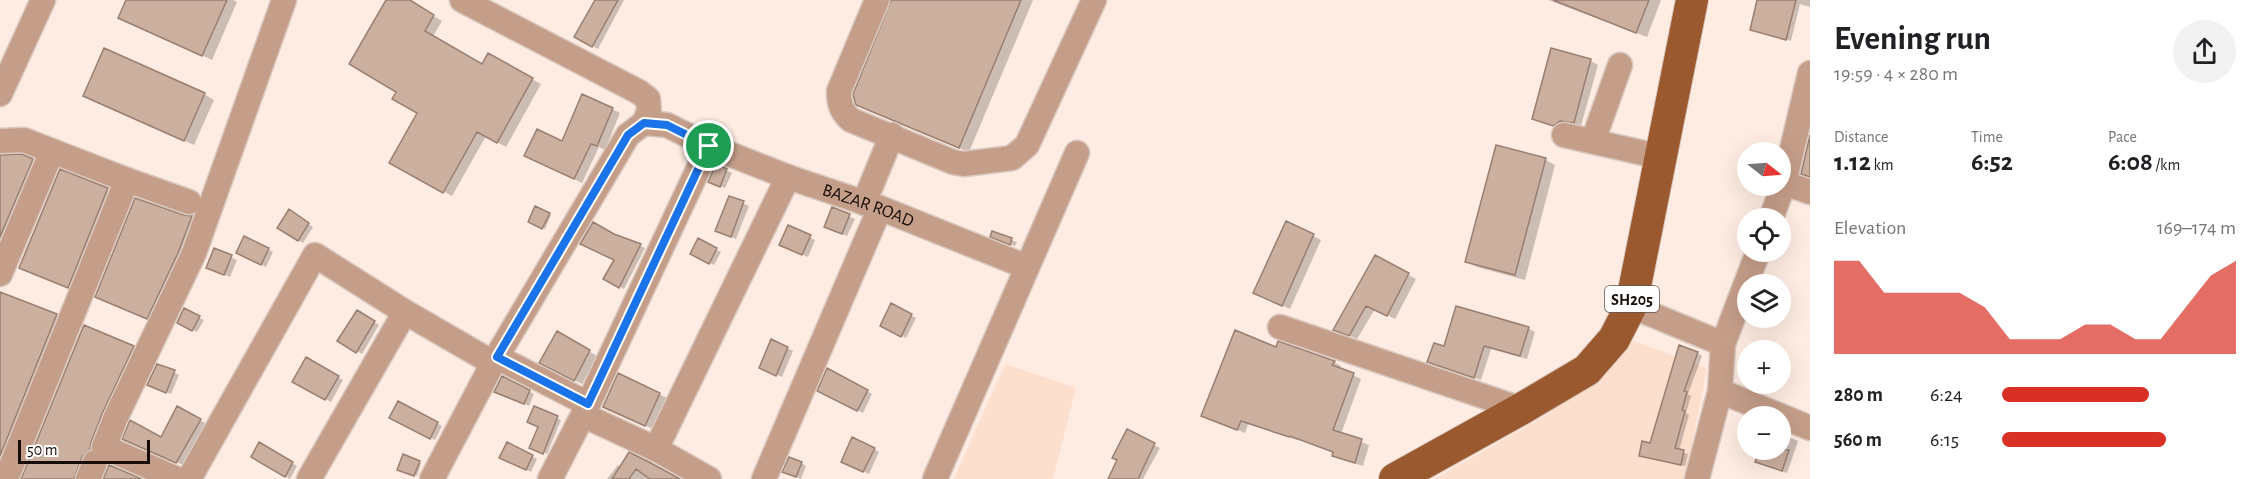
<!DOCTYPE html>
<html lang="en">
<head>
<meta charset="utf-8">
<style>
  body { margin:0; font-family:"Alegreya Sans",sans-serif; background:#f2f2f2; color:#202124; height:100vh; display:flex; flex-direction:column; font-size:22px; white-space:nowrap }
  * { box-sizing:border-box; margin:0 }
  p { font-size:20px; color:#757577 }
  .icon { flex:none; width:33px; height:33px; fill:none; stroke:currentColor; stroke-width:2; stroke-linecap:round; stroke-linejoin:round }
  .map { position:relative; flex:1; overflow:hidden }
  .sheet { display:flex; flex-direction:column; background:#fff; width:450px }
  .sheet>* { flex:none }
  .needle { width:39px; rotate:107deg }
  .fabs { position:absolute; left:1737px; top:142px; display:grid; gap:12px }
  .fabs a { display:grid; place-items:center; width:54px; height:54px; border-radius:50%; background:#fff; box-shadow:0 6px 24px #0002; font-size:30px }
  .scale { position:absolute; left:18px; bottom:15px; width:132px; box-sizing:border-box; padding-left:6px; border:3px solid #160d07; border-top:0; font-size:16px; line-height:21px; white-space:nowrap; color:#160d07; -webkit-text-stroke:4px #fff; paint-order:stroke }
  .pin { position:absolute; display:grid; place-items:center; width:51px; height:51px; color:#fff; margin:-26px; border:3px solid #fff; border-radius:50%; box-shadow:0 2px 6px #0007 }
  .round { display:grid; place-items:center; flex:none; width:63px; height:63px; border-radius:32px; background:#f2f2f2 }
  .overview { display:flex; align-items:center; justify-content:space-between; height:102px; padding:0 24px }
  h1 { font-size:33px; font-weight:700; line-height:45px }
  .figures { display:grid; grid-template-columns:repeat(3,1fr); gap:9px; height:102px; padding:6px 24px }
  .figures div { display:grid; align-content:center }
  .figures b { font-size:26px; font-weight:700 }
  .figures small { font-size:16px; font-weight:400 }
  .figures p { font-size:16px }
  .chart { height:168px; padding:12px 24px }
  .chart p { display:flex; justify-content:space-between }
  .chart svg { width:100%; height:108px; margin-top:6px; fill:#d93025; opacity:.7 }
  ul { padding:0 24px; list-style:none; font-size:20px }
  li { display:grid; grid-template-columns:96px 72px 1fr; align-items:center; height:45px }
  li i { height:15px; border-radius:8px; background:#d93025 }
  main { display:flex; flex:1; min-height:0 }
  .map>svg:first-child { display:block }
  .built { fill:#fddfce }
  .shadow { fill:#0003 }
  .building { fill:#cbaf9f; stroke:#9a7f70; stroke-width:1.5 }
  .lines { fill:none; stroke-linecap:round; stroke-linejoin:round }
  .minor-casing { stroke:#d9c8bf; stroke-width:27 }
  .major-casing { stroke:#d9c8bf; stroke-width:34 }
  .minor { stroke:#c59e89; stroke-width:24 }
  .major { stroke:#9b592f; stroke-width:32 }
  .route-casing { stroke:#fff; stroke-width:12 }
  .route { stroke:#1a73e8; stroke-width:8 }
  .labels { text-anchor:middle; stroke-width:4.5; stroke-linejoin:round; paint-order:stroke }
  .shield { fill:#fff; stroke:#5c5651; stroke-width:1.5 }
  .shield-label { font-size:16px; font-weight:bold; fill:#160d07 }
  .street-label { font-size:18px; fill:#160d07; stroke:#fff }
</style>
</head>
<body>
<main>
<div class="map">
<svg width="1810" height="479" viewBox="0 0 1810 479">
  <rect width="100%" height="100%" fill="#feece2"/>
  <path class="built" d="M 1631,340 L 1707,368 L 1685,479 L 1434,479 L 1550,413 Z
    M 1005,364 L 1076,388 L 1053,479 L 954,479 Z"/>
  <path class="shadow" d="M 127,0 L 233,0 L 237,2 L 212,60 L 129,22 Z
    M 388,0 L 407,0 L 442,21 L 433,36 L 482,66 L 488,55 L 541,84 L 506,147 L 486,136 L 452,196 L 391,162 L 419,113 L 398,92 Z
    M 596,0 L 624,0 L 598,49 L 576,37 Z
    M 892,0 L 1033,0 L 969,152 L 868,110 Z
    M 1548,0 L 1661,0 L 1647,37 Z
    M 1770,0 L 1810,0 L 1810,7 L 1800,4 L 1791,41 L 1751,29 Z
    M 1552,50 L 1591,61 L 1598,65 L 1581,126 L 1569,125 L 1562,129 L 1533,119 Z
    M 204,94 L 214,100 L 194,145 L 94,101 Z
    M 612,109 L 620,113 L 605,150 L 599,147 L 582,183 L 534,160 L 563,143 Z
    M 0,156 L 21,156 L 42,166 L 0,251 Z
    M 1546,160 L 1555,165 L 1525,280 L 1477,267 L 1467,262 Z
    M 717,166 L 732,173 L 725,188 L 715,184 Z
    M 61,171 L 117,195 L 78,292 L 21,267 Z
    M 730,197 L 749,206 L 736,239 L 721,233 Z
    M 536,208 L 551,215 L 545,229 L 530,221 Z
    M 833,209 L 855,219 L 847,236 L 831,229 Z
    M 289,211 L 313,227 L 303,243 L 279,228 Z
    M 184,217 L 192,217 L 201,223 L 157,324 L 97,297 Z
    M 1287,223 L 1321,240 L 1290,309 L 1263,297 Z
    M 789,227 L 815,240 L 808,257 L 786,247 Z
    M 993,233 L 1017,242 L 1015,246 L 997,239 Z
    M 613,235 L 645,248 L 624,289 L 605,279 L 616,260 Z
    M 698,240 L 721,252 L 714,265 L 692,254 Z
    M 268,249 L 273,252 L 266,267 L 243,255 Z
    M 215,250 L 237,260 L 230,277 L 213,270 Z
    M 1376,257 L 1416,279 L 1395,319 L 1375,309 L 1357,339 L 1335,329 Z
    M 0,293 L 66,321 L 0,479 Z
    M 891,306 L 916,318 L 906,338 L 882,326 Z
    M 184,310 L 204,320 L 197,332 L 179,322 Z
    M 357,312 L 379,325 L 362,354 L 339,341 Z
    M 1528,328 L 1535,332 L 1527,359 L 1491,349 L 1481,380 L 1429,361 L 1445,348 Z
    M 557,333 L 597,356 L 582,384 L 549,367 Z
    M 772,341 L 793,351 L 782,377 L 766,370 Z
    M 1279,343 L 1334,362 L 1341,366 L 1340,369 L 1361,379 L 1341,434 L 1369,445 L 1363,466 L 1341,459 L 1334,455 L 1334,452 L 1297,439 L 1297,440 L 1248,424 L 1245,433 L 1210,419 L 1277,349 Z
    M 134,347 L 143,352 L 85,479 L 22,479 Z
    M 1697,353 L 1702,356 L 1688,394 L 1691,396 L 1686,413 L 1689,415 L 1679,451 L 1688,454 L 1685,466 L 1645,457 L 1641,455 L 1651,445 Z
    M 306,359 L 343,380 L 331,402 L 294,381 Z
    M 828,371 L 872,394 L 863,413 L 819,390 Z
    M 174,372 L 179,375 L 171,394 L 154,387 Z
    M 619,375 L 667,398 L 653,429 L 612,410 Z
    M 503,378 L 534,394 L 529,406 L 501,394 Z
    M 398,403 L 442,426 L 435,440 L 396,421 Z
    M 177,408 L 207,424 L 183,465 L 131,443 L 161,439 Z
    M 557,418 L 561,420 L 547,454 L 535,449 Z
    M 1127,431 L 1160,448 L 1143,479 L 1110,479 L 1118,460 Z
    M 1748,431 L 1748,450 L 1780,450 L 1780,433 L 1798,441 L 1787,473 L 1761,464 L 1759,454 L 1747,451 L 1742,448 Z
    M 260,444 L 297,466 L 290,479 L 253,457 Z
    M 507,444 L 537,459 L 531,472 L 506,460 Z
    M 874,449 L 879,452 L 869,474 L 848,464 Z
    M 629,454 L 677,479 L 607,479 L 618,465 L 621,467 Z
    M 419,462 L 421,463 L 417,476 L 401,470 Z
    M 801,463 L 806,466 L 801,479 L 789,474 Z"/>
  <path class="building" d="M 126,0 L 227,0 L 202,56 L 118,18 Z
    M 386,0 L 410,0 L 434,15 L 425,31 L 482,64 L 488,53 L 533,78 L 497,143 L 477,132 L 443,193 L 389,163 L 417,113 L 392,99 L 396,92 L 349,64 Z
    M 595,0 L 618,0 L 592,47 L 574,37 Z
    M 891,0 L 1021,0 L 959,148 L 856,105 L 855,102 L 853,94 Z
    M 1553,0 L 1649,0 L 1636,33 Z
    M 1757,0 L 1796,0 L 1786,40 L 1750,30 Z
    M 104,48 L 205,93 L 184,141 L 83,96 Z
    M 1551,48 L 1591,59 L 1574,123 L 1560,121 L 1553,126 L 1532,119 Z
    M 582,94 L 613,108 L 597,146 L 591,144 L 574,179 L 524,156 L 537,129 L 562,141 Z
    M 1810,135 L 1810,177 L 1801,174 Z
    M 1496,145 L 1546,158 L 1515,275 L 1465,262 Z
    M 22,154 L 33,159 L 0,237 L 0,155 Z
    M 716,164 L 727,169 L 720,187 L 708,182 Z
    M 60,169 L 108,188 L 68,288 L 19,268 Z
    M 729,196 L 744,201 L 731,237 L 715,231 Z
    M 135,198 L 184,215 L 192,216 L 178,253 L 147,319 L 95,297 Z
    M 535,206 L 550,213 L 542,229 L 528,222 Z
    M 832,207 L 850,214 L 842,234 L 824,227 Z
    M 289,209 L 309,223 L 298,241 L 277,228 Z
    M 1286,221 L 1314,234 L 1282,306 L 1253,293 Z
    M 593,222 L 614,234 L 641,244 L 619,288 L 603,279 L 614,260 L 580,244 Z
    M 788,225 L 811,235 L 802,255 L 779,245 Z
    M 992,231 L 1012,238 L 1010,245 L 990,237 Z
    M 244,236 L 269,248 L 261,265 L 236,253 Z
    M 698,238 L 717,248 L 709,264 L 690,254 Z
    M 214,248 L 232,255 L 224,275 L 206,268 Z
    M 1375,255 L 1409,273 L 1387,316 L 1366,306 L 1349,336 L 1333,330 Z
    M 0,292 L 57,314 L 0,456 Z
    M 891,303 L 912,314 L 901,337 L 880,326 Z
    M 1456,306 L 1529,327 L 1520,356 L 1484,346 L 1474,378 L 1427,362 L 1434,343 L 1444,346 Z
    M 184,308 L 200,316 L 192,331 L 177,323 Z
    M 357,310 L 375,321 L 356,353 L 337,341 Z
    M 84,325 L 134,346 L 103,412 L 91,442 L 90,449 L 82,457 L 74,479 L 21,479 Z
    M 1235,330 L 1276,347 L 1278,341 L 1335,361 L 1332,365 L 1354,373 L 1333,430 L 1362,439 L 1355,463 L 1332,456 L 1333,452 L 1290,436 L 1289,437 L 1241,421 L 1237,430 L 1201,416 Z
    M 557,331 L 590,350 L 574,381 L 539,363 Z
    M 771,339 L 788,347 L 776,376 L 759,368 Z
    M 1679,345 L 1698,352 L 1684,391 L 1687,392 L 1682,410 L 1685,411 L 1675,448 L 1684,450 L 1681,465 L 1639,456 L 1642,441 L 1650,443 Z
    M 306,357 L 339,376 L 325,400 L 292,382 Z
    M 157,364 L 175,370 L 166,393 L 147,385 Z
    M 827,368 L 868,390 L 857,411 L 817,391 Z
    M 618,373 L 660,393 L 645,426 L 603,407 Z
    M 502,376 L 530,390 L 524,404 L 494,392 Z
    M 398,401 L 438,422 L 430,439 L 389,418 Z
    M 177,406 L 201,419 L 176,463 L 122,439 L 130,420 L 161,437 Z
    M 534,406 L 558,416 L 543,454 L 529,448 L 538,427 L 527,422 Z
    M 1127,429 L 1155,443 L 1138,479 L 1108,479 L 1117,460 L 1112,458 Z
    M 852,437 L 875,448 L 863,472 L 841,462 Z
    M 259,442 L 293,462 L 285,477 L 251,457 Z
    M 507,442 L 533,455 L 526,470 L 499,458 Z
    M 1759,450 L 1789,450 L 1782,471 L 1755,462 Z
    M 629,452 L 649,462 L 680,479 L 650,479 L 636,469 L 629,479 L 612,479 Z
    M 403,454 L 420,461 L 414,476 L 397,470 Z
    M 789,457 L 802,462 L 796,477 L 782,472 Z
    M 109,465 L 142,479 L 103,479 Z"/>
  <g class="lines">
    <defs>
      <g id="minor">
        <path d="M 462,0 L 639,92 L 648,99 L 649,111 L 644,123"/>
        <path d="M 877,0 L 839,91 C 839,104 841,111 851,120 L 953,162 L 964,164 L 1012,158 L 1027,145 L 1094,0"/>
        <path d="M 0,94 L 43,0"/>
        <path d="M 1564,135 L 1661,157"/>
        <path d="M 0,141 L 24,140 L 52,151"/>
        <path d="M 1593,141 L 1620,65"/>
        <path d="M 1784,183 L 1810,73"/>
        <path d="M 864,203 L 892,135"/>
        <path d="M 1771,219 L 1784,183 L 1810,192"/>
        <path d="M 0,274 L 52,151 L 127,180 L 189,202"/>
        <path d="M 1631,306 L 1723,344 L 1720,391 L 1810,428"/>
        <path d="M 1280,327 L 1521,409"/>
        <path d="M 1723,344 L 1758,252"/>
        <path d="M 497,357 L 588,404"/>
        <path d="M 583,415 L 656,449 L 709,479"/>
        <path d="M 656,449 L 788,177"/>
        <path d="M 6,479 L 127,180"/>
        <path d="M 88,479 L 95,462"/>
        <path d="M 177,479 L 104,447 L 116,417 L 194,253 L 284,0"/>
        <path d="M 189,479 L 315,255 L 405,312 L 493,363"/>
        <path d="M 309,479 L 405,312"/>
        <path id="s1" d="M 432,479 L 493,363 L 628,135 L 644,123 L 667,125 L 709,146 L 788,177 L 880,208 L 1027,267"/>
        <path d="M 550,479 L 583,415 L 709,146"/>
        <path d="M 764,479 L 880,208"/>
        <path d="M 935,479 L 1077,153"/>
        <path d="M 1697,479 L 1720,391"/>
      </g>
      <path id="major" d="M 1395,479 L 1521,409 L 1587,370 L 1614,339 L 1631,306 L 1692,0"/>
    </defs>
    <use href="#minor" class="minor-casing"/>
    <use href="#major" class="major-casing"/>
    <use href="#minor" class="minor"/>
    <use href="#major" class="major"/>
  </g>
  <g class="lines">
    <defs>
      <path id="route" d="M 644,123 L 667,125 L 709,146 L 588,404 L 497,357 L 628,135 Z"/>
    </defs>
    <use href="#route" class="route-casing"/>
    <use href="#route" class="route"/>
  </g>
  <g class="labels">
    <rect class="shield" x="1605" y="286" width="54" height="26" rx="4.5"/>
    <g class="shield-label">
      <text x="1632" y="305">SH205</text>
    </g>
    <g class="street-label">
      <text dy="6" stroke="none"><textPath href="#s1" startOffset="656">BAZAR ROAD</textPath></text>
    </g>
  </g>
</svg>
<div class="fabs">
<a><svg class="needle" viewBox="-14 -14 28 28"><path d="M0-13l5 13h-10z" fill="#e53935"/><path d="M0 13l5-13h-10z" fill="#757577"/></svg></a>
<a><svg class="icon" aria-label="locate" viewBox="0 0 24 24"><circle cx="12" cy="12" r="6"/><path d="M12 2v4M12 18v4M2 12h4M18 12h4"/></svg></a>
<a><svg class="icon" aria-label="layers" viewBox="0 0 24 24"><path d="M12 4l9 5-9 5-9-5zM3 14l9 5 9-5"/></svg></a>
<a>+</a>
<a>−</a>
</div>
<div class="scale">50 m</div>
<div class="pin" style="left:709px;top:146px;background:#1e9e55"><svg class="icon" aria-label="arrive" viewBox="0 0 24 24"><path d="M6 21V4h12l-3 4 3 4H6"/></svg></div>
</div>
<section class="sheet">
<div class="overview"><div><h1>Evening run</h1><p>19:59 · 4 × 280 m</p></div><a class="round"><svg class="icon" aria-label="share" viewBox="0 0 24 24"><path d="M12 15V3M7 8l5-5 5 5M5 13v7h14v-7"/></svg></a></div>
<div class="figures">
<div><p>Distance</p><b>1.12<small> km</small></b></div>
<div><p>Time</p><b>6:52</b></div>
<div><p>Pace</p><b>6:08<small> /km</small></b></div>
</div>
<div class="chart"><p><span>Elevation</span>169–174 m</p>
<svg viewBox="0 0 160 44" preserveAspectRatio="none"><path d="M0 44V6L10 6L20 19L30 19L40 19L50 19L60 25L70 38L80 38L90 38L100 32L110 32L120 38L130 38L140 25L150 12L160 6V44z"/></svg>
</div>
<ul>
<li><b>280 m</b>6:24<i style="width:63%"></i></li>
<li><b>560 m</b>6:15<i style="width:70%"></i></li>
</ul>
</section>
</main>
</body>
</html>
